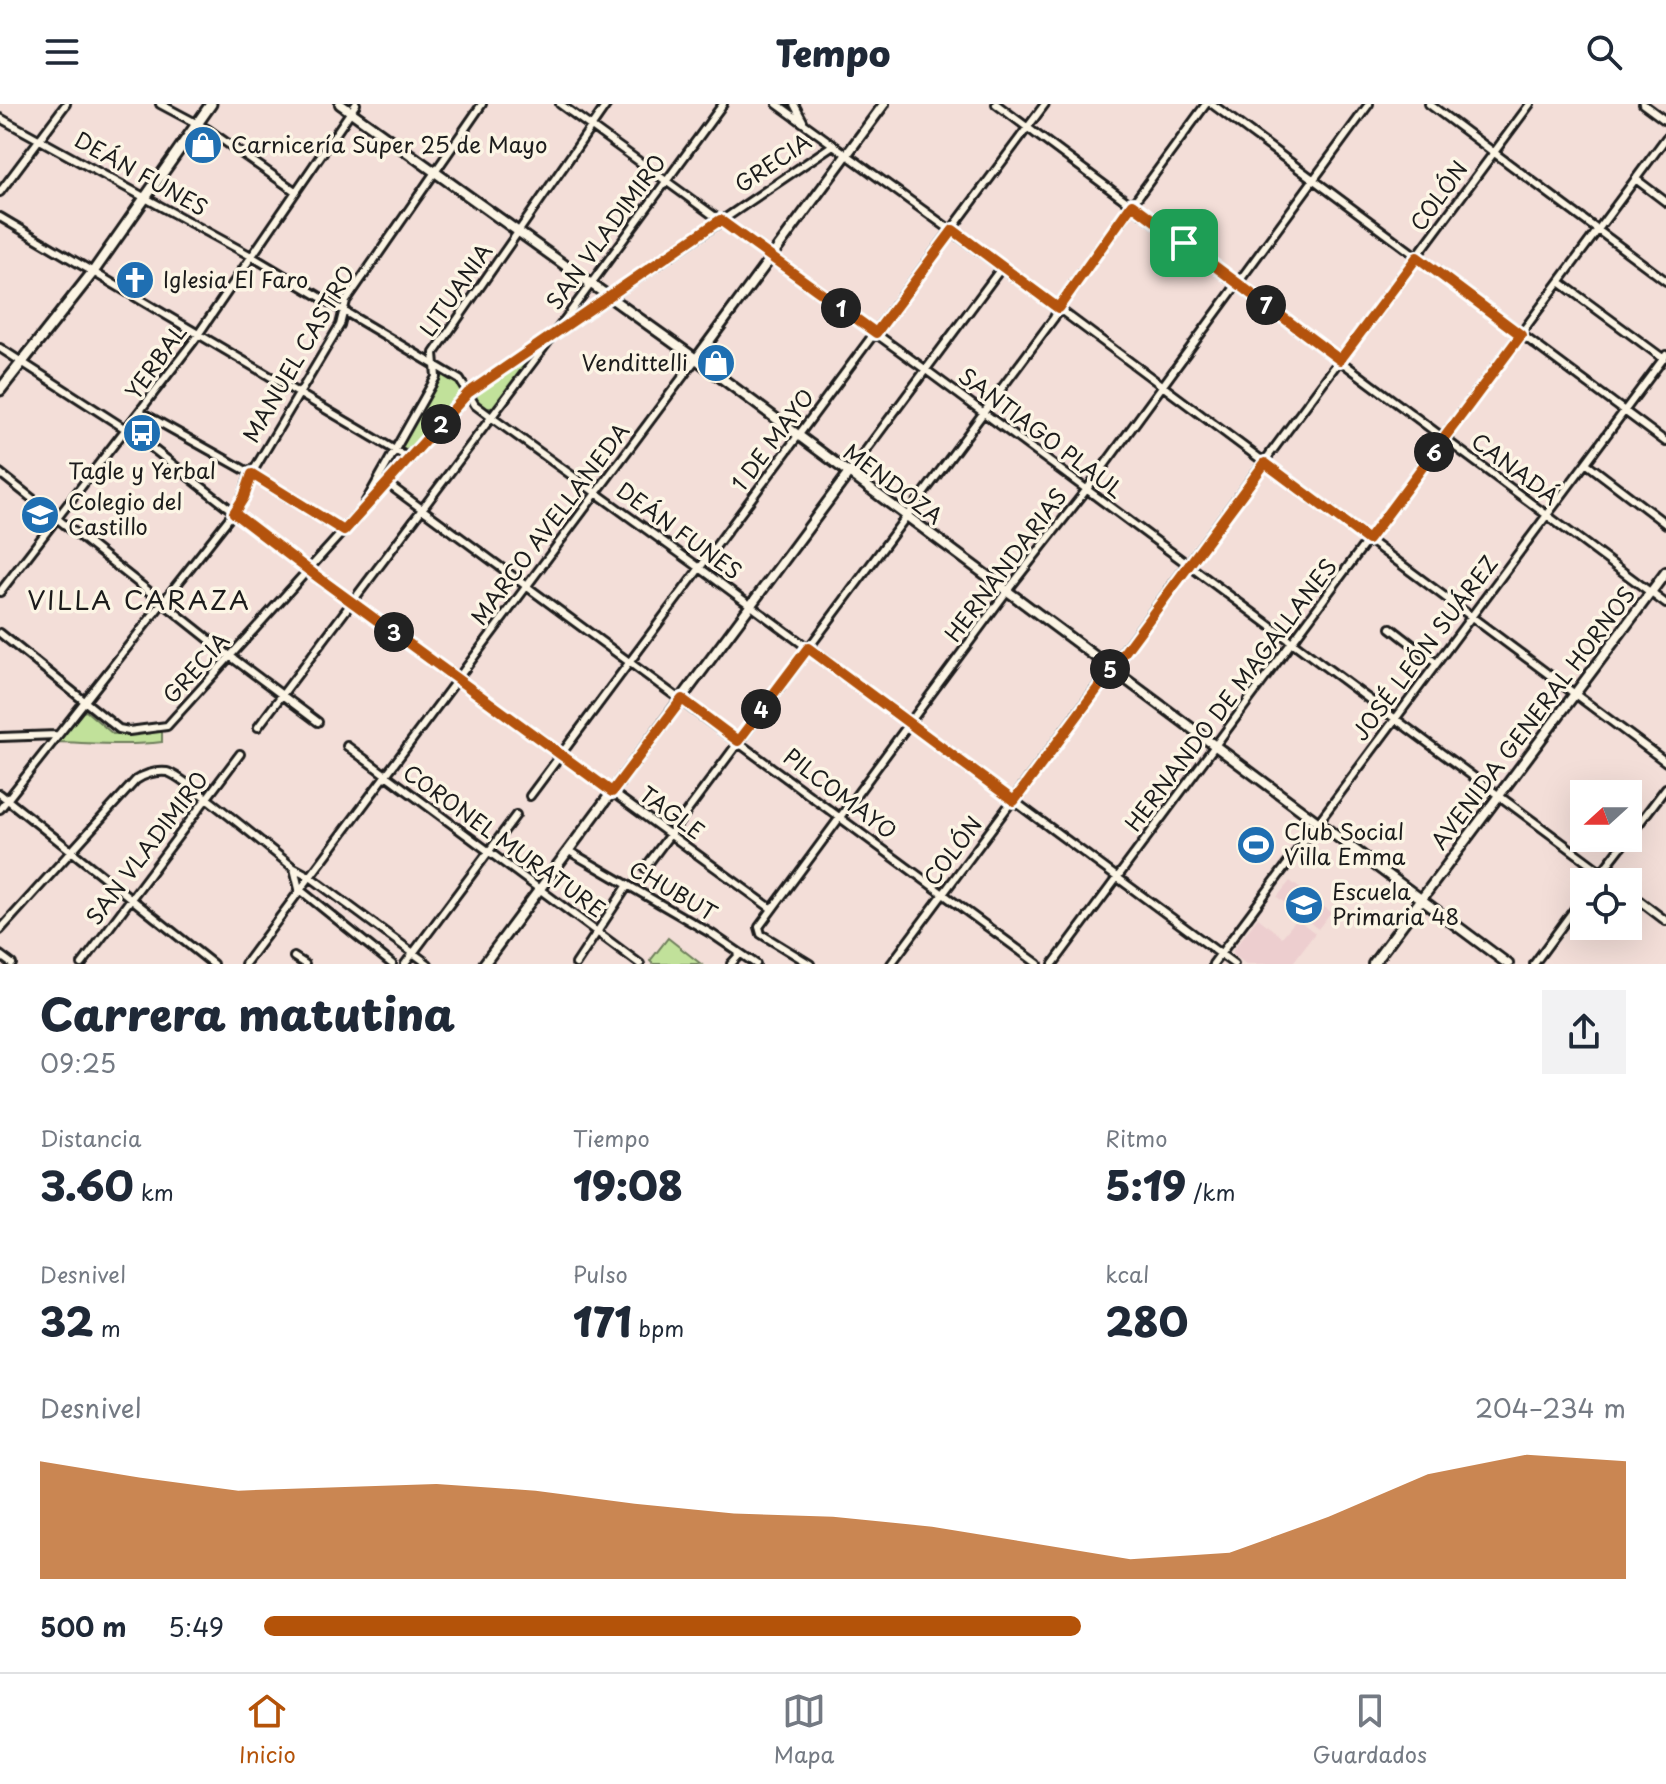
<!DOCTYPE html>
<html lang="es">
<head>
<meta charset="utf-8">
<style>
  body { margin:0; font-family:"Playpen Sans",sans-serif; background:#f2f2f3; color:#1f2937; height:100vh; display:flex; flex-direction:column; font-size:30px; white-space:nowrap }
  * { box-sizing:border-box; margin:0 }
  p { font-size:26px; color:#747a83 }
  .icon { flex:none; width:44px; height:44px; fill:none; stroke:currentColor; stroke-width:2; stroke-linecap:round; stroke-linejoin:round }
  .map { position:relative; height:860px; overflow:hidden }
  .details { display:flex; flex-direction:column; background:#fff; flex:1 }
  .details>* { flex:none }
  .needle { width:52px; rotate:249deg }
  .fabs { position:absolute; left:1570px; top:676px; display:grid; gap:16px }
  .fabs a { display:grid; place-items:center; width:72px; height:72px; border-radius:0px; background:#fff; box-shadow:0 8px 32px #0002; font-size:40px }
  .pin { position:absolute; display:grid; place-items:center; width:68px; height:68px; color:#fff; margin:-34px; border-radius:16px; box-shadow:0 4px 12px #0006 }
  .km { position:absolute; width:40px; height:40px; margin:-20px; border-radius:50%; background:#222; color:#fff; font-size:22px; line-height:40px; text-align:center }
  .round { display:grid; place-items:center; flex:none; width:84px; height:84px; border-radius:0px; background:#f2f2f3 }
  .head { display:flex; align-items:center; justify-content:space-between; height:136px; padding:0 40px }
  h1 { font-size:44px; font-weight:800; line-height:60px }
  .metrics { display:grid; grid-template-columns:repeat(3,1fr); gap:12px; height:136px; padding:8px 40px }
  .metrics div { display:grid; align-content:center }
  .metrics b { font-size:40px; font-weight:800 }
  .metrics small { font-size:22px; font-weight:400 }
  .metrics p { font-size:22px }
  .chart { height:224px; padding:16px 40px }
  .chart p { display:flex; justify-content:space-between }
  .chart svg { width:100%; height:144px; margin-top:8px; fill:#b45309; opacity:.7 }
  ul { padding:0 40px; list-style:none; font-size:26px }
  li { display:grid; grid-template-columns:128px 96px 1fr; align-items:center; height:60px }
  li i { height:20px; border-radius:10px; background:#b45309 }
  header { display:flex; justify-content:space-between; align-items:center; height:104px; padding:0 40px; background:#fff; font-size:36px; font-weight:800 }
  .tab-bar { display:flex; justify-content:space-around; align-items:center; height:112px; border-top:2px solid #e0e1e3; background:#fff; font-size:22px; color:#747a83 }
  .tab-bar a { display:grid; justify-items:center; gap:4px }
  .tab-bar .active { color:#b45309 }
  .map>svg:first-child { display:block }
  .built { fill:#edcecf }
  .green { fill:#c1e19a; stroke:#6e7e5b; stroke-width:2 }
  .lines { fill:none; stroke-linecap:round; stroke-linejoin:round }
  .minor-casing { stroke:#1c1c1c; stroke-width:12 }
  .tertiary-casing { stroke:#1c1c1c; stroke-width:14 }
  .secondary-casing { stroke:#1c1c1c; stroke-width:15 }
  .minor { stroke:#fcf5e5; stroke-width:6 }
  .tertiary { stroke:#fcf5e5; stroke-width:8 }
  .secondary { stroke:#fcf5e5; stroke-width:9 }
  .route-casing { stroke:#fff; stroke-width:16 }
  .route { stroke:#b45309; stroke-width:10 }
  .labels { text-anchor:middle; stroke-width:7; stroke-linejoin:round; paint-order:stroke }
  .poi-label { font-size:22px; fill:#1c1c1c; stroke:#fcf5e5; text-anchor:start }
  .street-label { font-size:22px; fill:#1c1c1c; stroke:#fcf5e5 }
  .quarter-label { font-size:26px; letter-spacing:2px; fill:#1c1c1c; stroke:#fcf5e5 }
</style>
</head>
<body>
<header><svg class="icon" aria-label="menu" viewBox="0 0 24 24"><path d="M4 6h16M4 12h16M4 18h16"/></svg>Tempo<svg class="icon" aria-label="search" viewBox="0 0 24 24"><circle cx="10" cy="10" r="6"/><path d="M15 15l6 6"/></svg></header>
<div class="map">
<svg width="1666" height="860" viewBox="0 0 1666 860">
  <rect width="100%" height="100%" fill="#f3ded8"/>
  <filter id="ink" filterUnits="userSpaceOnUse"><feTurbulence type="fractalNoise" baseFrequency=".0125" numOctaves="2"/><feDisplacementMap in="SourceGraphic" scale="16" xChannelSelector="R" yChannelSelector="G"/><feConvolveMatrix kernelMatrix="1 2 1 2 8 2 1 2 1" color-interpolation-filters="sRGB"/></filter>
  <g filter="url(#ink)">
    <path class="built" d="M 1290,777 L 1331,808 L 1318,825 L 1277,793 Z
      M 1258,814 L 1282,833 L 1297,815 L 1315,829 L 1292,860 L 1246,860 L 1234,851 L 1233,846 Z"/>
    <path class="green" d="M 526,255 L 527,259 L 494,304 L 487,304 L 476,295 L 477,287 Z
      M 439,270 C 449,269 461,279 464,288 L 411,345 L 405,346 L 401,342 L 402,338 Z
      M 86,607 L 113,630 L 162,627 L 162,638 C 127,642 93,639 57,638 L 83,608 Z
      M 668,834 L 701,860 L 653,860 L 650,857 Z"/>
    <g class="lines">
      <defs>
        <path id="minor" d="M 160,0 L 207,25 L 295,87
          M 560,0 L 926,266 L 1615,778
          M 777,0 L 1058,204 L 1666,658
          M 794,0 L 803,17
          M 996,0 L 1666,500
          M 1212,0 L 1666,338
          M 1429,0 L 1666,177
          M 1643,0 L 1666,17
          M 0,14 L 251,152 L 460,276 L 475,301 L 491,313 L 700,464 L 1234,860
          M 1637,76 L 1666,98
          M 0,88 L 66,0
          M 0,113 L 410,355
          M 1561,179 L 1664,255
          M 557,226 L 723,0
          M 0,244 L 138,333 L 308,466 L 772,805
          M 141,308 L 252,370 L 344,427
          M 1586,359 L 1666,420
          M 0,369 L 230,552 L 318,618
          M 849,369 L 1002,163
          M 388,380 L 1038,860
          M 365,399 L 436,273 L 434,249 L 607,0
          M 0,488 L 193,238 L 356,0
          M 1391,524 L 1436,559
          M 0,529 L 119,625 L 129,627 L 167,622 L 468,289 L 833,41
          M 258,623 L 548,238
          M 0,633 L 57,631
          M 347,642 L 640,860
          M 0,690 L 213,860
          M 530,692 L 1045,0
          M 0,705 L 241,399 L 249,374 L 340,221 L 346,197 L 482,0
          M 1628,734 L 1666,684
          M 569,747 L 712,830 L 756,860
          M 294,764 L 299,785 L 392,860
          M 645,764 L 1054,214 L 1061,198 L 1206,0
          M 1594,778 L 1628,734
          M 1628,788 L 1666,817
          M 0,826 L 136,676 C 145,670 156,667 167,668 C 181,670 276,750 294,764 L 309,772 L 428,860
          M 0,851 L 12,860
          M 294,853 L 305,860
          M 82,860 L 240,650
          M 245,860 L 696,255
          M 405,860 L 516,711
          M 576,860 L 628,781
          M 731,860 L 740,850
          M 810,860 L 761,830 L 759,823 L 1007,487 L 1087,385 L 1369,0
          M 891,860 L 1530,0
          M 1053,860 L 1666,34
          M 1213,860 L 1666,251
          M 1534,860 L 1584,792"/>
        <path id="tertiary" d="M 340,0 L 696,255 L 1508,860
          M 696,255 L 884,0
          M 484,860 L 849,369
          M 1373,860 L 1666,468"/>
        <path id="secondary" d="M 0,286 L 93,168 L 211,0"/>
      </defs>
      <use href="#minor" class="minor-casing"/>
      <use href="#tertiary" class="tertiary-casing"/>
      <use href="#secondary" class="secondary-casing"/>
      <use href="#minor" class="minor"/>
      <use href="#tertiary" class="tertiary"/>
      <use href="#secondary" class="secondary"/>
    </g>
  </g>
  <g class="lines" filter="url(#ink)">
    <defs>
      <path id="route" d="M 1132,100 L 1340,256 L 1417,153 L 1521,231 L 1368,436 L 1265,359 L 1014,697 L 808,544 L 738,637 L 682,595 L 612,688 L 319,474 L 234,409 L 244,393 L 252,370 L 344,427 L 468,289 L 720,116 L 876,229 L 953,126 L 1058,204 Z"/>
    </defs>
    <use href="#route" class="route-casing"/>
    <use href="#route" class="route"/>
  </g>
  <defs>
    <symbol id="shop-disc" viewBox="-11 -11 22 22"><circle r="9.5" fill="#1f6fb2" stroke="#fcf5e5"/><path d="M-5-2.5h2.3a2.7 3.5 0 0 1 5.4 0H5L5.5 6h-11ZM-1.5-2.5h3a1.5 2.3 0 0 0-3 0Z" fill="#fff"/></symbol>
    <symbol id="church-disc" viewBox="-11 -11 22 22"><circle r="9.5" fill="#1f6fb2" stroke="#fcf5e5"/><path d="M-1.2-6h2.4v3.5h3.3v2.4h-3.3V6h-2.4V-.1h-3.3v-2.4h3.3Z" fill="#fff"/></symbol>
    <symbol id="bus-disc" viewBox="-11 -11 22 22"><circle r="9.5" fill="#1f6fb2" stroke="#fcf5e5"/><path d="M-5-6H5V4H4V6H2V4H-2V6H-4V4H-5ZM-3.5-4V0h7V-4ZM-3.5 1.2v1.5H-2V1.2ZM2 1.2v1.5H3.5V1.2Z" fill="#fff"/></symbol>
    <symbol id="school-disc" viewBox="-11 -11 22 22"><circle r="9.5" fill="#1f6fb2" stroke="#fcf5e5"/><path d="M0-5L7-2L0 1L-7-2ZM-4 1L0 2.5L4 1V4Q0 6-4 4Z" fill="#fff"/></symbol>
    <symbol id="stadium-disc" viewBox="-11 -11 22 22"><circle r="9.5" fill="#1f6fb2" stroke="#fcf5e5"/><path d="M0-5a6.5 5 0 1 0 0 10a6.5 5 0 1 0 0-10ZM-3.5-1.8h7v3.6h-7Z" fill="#fff"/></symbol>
  </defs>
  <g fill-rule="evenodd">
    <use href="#shop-disc" x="181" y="19" width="44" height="44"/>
    <use href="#church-disc" x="113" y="154" width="44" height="44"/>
    <use href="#shop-disc" x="694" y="237" width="44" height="44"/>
    <use href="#bus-disc" x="120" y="307" width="44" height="44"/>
    <use href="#school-disc" x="18" y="389" width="44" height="44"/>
    <use href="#stadium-disc" x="1234" y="719" width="44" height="44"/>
    <use href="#school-disc" x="1282" y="779" width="44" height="44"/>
  </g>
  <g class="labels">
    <g class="poi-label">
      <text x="231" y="49">Carnicería Super 25 de Mayo</text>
      <text x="163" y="184">Iglesia El Faro</text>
      <text x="688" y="267" text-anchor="end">Vendittelli</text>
      <text x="142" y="375" text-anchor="middle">Tagle y Yerbal</text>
      <text x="68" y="406">Colegio del<tspan x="68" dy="25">Castillo</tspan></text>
      <text x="1284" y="736">Club Social<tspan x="1284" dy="25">Villa Emma</tspan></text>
      <text x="1332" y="796">Escuela<tspan x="1332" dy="25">Primaria 48</tspan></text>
    </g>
    <g class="street-label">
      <text transform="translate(773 59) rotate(-34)" y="8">GRECIA</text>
      <text transform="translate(141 70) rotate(29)" y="8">DEÁN FUNES</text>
      <text transform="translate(1439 92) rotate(-54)" y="8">COLÓN</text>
      <text transform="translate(606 128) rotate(-54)" y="8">SAN VLADIMIRO</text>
      <text transform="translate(456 186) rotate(-55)" y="8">LITUANIA</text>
      <text transform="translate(299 250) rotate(-60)" y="8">MANUEL CASTRO</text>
      <text transform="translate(156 258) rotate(-54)" y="8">YERBAL</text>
      <text transform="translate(1041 329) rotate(37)" y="8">SANTIAGO PLAUL</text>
      <text transform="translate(773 336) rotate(-53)" y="8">1 DE MAYO</text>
      <text transform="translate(1515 365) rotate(37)" y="8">CANADÁ</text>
      <text transform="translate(893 380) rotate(37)" y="8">MENDOZA</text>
      <text transform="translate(550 420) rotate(-53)" y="8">MARCO AVELLANEDA</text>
      <text transform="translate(679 427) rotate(36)" y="8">DEÁN FUNES</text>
      <text transform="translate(1006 461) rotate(-53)" y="8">HERNANDARIAS</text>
      <text transform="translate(1425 544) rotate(-53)" y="8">JOSÉ LEÓN SUÁREZ</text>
      <text transform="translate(196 564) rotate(-48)" y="8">GRECIA</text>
      <text transform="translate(1231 591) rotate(-53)" y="8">HERNANDO DE MAGALLANES</text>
      <text transform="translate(1533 614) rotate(-53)" y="8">AVENIDA GENERAL HORNOS</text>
      <text transform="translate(840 690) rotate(37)" y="8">PILCOMAYO</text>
      <text transform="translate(672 709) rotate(36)" y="8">TAGLE</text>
      <text transform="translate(504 737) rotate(36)" y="8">CORONEL MURATURE</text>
      <text transform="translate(147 744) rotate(-53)" y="8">SAN VLADIMIRO</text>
      <text transform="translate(953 747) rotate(-53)" y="8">COLÓN</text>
      <text transform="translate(673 787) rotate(30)" y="8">CHUBUT</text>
    </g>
    <g class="quarter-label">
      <text x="139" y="506">VILLA CARAZA</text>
    </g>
  </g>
</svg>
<div class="fabs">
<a><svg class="needle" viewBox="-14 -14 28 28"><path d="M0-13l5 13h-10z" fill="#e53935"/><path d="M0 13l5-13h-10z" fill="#747a83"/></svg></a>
<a><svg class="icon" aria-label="locate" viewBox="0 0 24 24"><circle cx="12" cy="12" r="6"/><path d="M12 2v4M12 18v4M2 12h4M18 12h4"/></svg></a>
</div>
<div class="pin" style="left:1184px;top:139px;background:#1e9e55"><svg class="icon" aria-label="arrive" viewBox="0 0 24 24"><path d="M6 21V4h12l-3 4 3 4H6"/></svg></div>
<b class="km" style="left:841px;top:204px">1</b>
<b class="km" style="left:441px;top:320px">2</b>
<b class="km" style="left:394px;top:528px">3</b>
<b class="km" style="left:761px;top:605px">4</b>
<b class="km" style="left:1110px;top:565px">5</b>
<b class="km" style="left:1434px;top:348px">6</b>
<b class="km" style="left:1266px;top:201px">7</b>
</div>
<section class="details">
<div class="head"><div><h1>Carrera matutina</h1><p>09:25</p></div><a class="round"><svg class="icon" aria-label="share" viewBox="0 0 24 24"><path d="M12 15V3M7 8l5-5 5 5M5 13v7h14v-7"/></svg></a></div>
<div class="metrics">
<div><p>Distancia</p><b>3.60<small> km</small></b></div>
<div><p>Tiempo</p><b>19:08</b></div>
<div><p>Ritmo</p><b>5:19<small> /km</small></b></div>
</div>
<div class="metrics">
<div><p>Desnivel</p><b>32<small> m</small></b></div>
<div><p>Pulso</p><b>171<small> bpm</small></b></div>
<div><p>kcal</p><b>280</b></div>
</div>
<div class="chart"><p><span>Desnivel</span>204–234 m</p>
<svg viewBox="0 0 160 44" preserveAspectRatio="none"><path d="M0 44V8L10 13L20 17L30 16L40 15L50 17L60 21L70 24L80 25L90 28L100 33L110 38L120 36L130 25L140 12L150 6L160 8V44z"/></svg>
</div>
<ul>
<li><b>500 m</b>5:49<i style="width:60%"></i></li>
</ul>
</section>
<nav class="tab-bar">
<a class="active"><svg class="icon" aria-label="home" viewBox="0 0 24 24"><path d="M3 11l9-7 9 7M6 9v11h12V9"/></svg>Inicio</a>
<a><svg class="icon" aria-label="map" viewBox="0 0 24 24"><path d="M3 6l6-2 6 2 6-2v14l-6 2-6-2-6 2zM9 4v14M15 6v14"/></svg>Mapa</a>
<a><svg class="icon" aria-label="saved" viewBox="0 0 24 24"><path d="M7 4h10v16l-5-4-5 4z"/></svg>Guardados</a>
</nav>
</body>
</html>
